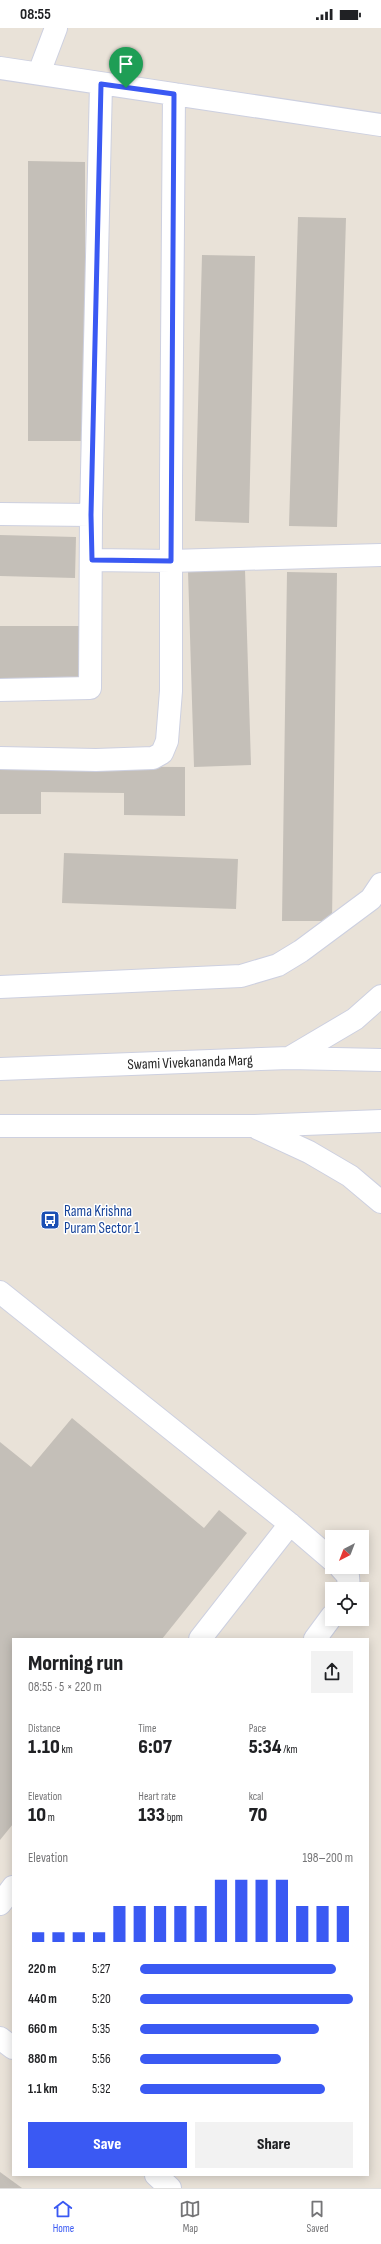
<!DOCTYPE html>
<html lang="en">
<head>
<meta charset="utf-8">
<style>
  body { margin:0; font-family:"Sofia Sans Condensed",sans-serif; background:#f2f2f2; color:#202124; height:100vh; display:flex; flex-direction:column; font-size:15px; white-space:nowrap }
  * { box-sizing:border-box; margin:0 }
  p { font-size:13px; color:#757577 }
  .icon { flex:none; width:22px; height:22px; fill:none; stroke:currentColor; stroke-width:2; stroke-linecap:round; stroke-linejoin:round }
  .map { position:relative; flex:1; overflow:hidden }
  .panel { position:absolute; left:12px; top:1610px; width:357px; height:538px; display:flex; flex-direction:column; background:#fff; border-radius:0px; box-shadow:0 2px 10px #0003 }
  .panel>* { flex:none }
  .needle { width:26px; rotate:222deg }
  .buttons { position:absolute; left:325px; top:1502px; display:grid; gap:8px }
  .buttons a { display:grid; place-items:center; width:44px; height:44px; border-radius:0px; background:#fff; box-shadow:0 2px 10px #0003; font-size:20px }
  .pin { position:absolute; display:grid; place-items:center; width:34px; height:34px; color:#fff; margin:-41px -17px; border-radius:50% 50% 50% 0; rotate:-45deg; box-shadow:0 0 4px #0007 }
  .pin .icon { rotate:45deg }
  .round { display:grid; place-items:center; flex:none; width:42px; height:42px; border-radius:0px; background:#f2f2f2 }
  .overview { display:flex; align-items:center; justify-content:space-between; height:68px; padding:0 16px }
  h1 { font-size:22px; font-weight:800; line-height:30px }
  .stats { display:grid; grid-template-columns:repeat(3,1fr); gap:6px; height:68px; padding:4px 16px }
  .stats div { display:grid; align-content:center }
  .stats b { font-size:20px; font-weight:800 }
  .stats small { font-size:11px; font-weight:400 }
  .stats p { font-size:11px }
  .chart { height:112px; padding:8px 16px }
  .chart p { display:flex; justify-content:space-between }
  .chart svg { width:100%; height:72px; margin-top:4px; stroke:#3a59f3; stroke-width:6 }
  .button { display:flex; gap:8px; margin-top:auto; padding:8px 16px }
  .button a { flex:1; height:46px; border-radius:0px; background:#3a59f3; color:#fff; font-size:16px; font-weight:800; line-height:46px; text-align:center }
  .button a+a { background:#f2f2f2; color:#202124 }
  ul { padding:0 16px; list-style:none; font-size:13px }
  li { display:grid; grid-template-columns:64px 48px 1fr; align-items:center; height:30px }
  li i { height:10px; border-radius:5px; background:#3a59f3 }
  .status { display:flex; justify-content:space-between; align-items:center; height:28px; padding:0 20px; background:#fff; direction:ltr }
  .status svg { height:11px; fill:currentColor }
  .dock { display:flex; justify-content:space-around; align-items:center; height:56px; border-top:1px solid #e0e0e0; background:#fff; font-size:11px; color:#757577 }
  .dock a { display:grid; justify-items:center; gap:2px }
  .dock .current { color:#3a59f3 }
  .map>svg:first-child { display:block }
  .building { fill:#c4bfb8 }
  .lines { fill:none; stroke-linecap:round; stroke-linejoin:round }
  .minor-casing { stroke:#cdd0e0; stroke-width:24 }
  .minor { stroke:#fff; stroke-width:22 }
  .route-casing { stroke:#fff; stroke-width:8 }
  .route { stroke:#3a59f3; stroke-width:5 }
  .labels { text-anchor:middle; stroke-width:3; stroke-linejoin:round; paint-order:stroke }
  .street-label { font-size:15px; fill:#262626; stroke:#fff }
  .transit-label { font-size:15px; fill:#164399; stroke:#fff; text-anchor:start }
</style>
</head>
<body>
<div class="status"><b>08:55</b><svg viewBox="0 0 49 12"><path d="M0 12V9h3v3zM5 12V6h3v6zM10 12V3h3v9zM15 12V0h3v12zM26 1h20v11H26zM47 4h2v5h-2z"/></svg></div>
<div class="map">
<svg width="381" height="2160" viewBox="0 0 381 2160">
  <rect width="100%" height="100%" fill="#e9e2d8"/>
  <path class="building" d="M 28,133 L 85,134 L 85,413 L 28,413 Z
    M 298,189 L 346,190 L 337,499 L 289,498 Z
    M 202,227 L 255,228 L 249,495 L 195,493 Z
    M 0,507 L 76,509 L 75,550 L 0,548 Z
    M 245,542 L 251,737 L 194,739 L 188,543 Z
    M 287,544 L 337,545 L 332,893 L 282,893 Z
    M 0,598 L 86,598 L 85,656 L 0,655 Z
    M 0,738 L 185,739 L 185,788 L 124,787 L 124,765 L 41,764 L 41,786 L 0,786 Z
    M 64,825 L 238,831 L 236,881 L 62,875 Z
    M 72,1390 L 204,1500 L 219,1482 L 247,1505 L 162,1611 L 13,1611 L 13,1796 L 0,1812 L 0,1414 L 31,1439 Z
    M 0,2144 L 22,2160 L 0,2160 Z"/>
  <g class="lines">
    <defs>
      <path id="minor" d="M 0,40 L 381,97
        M 39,45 L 56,0
        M 0,486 L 91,487
        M 92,532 L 171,533 L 381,527
        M 0,662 L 90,660 L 91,487 L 101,56
        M 0,730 L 96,732 L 153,730 L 162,725 L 167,713 L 171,663 L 171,450 L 174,66
        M 0,959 L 241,948 L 278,937 L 301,923 L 371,871 L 381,856
        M 289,1030 L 355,991 L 381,968
        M 0,1041 L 289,1030 L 381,1032
        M 0,1098 L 254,1098 L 381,1093
        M 257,1100 L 309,1124 L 350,1148 L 381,1174
        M 0,1264 L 290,1496 L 332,1532
        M 340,1539 L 348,1548 L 349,1561
        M 200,1611 L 290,1496
        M 315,1611 L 332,1588
        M 0,1876 L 13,1859
        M 0,2010 L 13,2020
        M 156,2147 L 170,2160"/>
    </defs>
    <use href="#minor" class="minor-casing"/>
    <use href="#minor" class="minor"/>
  </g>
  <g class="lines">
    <defs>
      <path id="route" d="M 101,56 L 174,66 L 171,533 L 92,532 L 91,487 Z"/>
    </defs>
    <use href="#route" class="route-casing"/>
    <use href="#route" class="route"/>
  </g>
  <defs>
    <symbol id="bus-square" viewBox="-11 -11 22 22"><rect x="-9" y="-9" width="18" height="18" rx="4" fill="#1a4fb4" stroke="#fff"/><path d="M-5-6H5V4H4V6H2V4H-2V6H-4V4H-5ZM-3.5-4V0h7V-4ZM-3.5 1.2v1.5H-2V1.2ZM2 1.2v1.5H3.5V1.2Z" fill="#fff"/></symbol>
  </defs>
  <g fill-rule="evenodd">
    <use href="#bus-square" x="39" y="1181" width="22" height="22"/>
  </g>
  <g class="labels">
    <g class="street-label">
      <text transform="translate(190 1034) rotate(-2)" y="5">Swami Vivekananda Marg</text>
    </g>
    <g class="transit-label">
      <text x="64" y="1188">Rama Krishna<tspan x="64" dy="17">Puram Sector 1</tspan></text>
    </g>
  </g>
</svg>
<div class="buttons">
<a><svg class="needle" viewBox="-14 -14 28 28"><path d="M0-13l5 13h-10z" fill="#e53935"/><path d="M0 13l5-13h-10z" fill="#757577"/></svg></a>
<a><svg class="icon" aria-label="locate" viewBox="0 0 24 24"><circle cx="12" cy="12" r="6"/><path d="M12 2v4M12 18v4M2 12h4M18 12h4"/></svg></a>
</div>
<div class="pin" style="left:126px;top:60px;background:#1e9e55"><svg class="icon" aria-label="arrive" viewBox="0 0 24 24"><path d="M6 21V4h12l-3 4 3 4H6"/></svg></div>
<section class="panel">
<div class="overview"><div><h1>Morning run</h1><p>08:55 · 5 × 220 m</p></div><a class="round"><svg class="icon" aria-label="share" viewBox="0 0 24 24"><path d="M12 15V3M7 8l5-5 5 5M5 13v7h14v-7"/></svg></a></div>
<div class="stats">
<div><p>Distance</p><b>1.10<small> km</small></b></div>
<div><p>Time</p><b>6:07</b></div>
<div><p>Pace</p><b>5:34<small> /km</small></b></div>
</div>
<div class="stats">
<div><p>Elevation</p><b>10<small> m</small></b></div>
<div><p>Heart rate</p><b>133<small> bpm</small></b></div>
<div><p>kcal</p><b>70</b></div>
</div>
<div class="chart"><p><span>Elevation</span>198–200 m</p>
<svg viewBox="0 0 160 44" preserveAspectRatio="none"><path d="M5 44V38M15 44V38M25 44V38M35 44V38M45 44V22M55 44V22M65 44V22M75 44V22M85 44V22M95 44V6M105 44V6M115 44V6M125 44V6M135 44V22M145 44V22M155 44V22"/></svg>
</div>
<ul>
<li><b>220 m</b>5:27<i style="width:92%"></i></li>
<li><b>440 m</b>5:20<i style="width:100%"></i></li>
<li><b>660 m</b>5:35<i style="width:84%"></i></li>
<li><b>880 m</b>5:56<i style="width:66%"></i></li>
<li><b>1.1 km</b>5:32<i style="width:87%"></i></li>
</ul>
<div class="button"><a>Save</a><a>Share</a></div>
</section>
</div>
<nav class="dock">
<a class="current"><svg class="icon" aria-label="home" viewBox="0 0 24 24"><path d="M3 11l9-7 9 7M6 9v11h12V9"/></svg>Home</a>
<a><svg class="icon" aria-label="map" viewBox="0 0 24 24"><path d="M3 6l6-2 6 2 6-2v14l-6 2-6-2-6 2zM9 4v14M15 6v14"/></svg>Map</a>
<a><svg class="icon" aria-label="saved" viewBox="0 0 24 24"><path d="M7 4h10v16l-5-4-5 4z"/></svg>Saved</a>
</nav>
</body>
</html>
